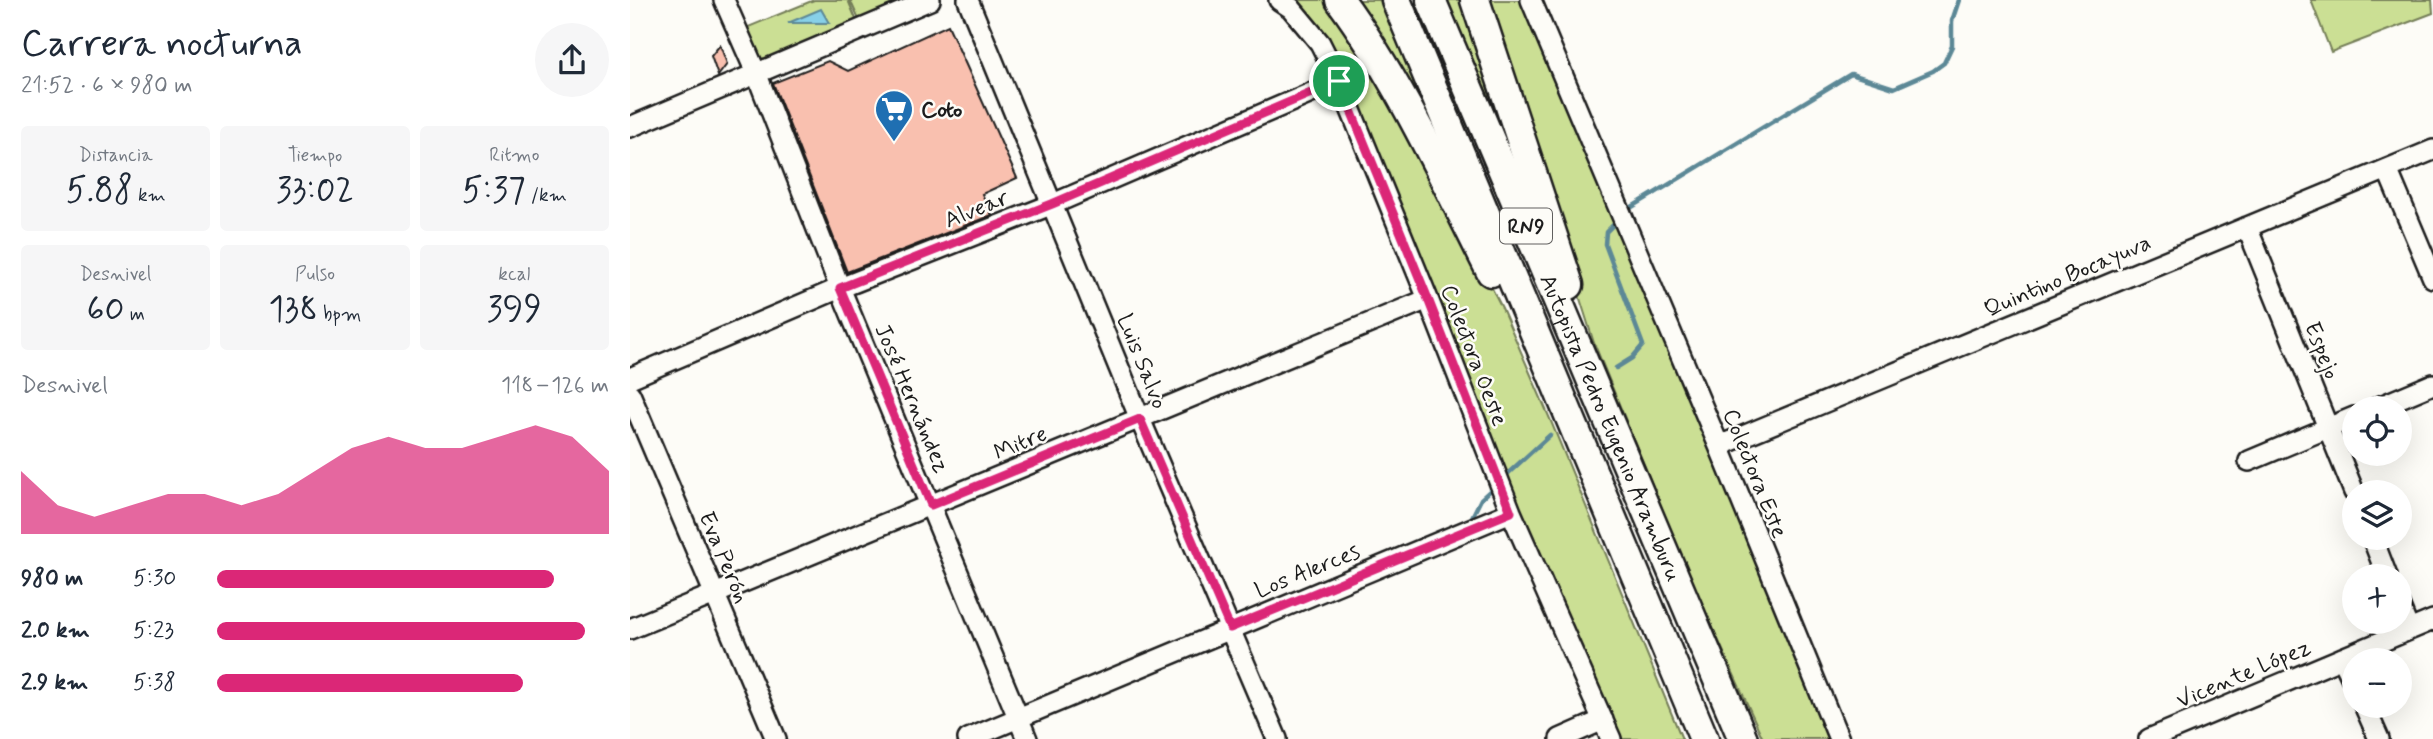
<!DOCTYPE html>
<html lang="es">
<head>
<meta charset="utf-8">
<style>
  body { margin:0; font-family:Mynerve,sans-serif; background:#f6f6f7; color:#1f2937; height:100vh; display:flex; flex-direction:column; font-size:26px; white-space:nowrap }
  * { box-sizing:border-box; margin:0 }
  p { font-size:23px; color:#747a83 }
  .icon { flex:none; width:38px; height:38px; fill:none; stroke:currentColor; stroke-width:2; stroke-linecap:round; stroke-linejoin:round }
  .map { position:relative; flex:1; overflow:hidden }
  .drawer { display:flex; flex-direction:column; background:#fff; width:630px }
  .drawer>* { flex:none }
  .controls { position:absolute; left:1712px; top:396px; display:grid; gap:14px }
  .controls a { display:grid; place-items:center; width:70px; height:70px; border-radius:50%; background:#fff; box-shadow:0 7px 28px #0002; font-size:35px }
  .pin { position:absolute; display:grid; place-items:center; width:60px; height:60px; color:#fff; margin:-30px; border:4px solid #fff; border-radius:50%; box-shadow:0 2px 7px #0007 }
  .round { display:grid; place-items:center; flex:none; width:74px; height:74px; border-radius:37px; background:#f6f6f7 }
  .head { display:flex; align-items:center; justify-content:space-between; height:119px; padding:0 21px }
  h1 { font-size:38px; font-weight:600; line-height:52px }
  .figures { display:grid; grid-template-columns:repeat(3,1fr); gap:10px; height:119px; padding:7px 21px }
  .figures div { display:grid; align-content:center; border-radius:7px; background:#f6f6f7; text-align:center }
  .figures b { font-size:35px; font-weight:600 }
  .figures small { font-size:19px; font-weight:400 }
  .figures p { font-size:19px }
  .chart { height:196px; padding:14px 21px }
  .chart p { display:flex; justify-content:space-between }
  .chart svg { width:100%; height:126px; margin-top:7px; fill:#db2777; opacity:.7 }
  ul { padding:0 21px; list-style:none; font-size:23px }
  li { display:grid; grid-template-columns:112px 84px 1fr; align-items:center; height:52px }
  li i { height:18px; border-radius:9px; background:#db2777 }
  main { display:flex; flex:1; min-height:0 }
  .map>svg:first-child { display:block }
  .green { fill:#cbdf94; stroke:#747e58; stroke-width:2 }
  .water { fill:#87d0e8; stroke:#5c8896; stroke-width:2 }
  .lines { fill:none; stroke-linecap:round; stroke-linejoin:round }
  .stream { stroke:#5c8896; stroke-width:4.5 }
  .building { fill:#f9c0af; stroke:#1c1c1c; stroke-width:2 }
  .minor-casing { stroke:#1c1c1c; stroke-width:24 }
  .highway-casing { stroke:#1c1c1c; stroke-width:33 }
  .minor { stroke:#fdfcf7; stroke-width:19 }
  .highway { stroke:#fdfcf7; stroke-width:28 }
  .route-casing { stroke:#fff; stroke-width:14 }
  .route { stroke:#db2777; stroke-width:9 }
  .labels { text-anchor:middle; stroke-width:5; stroke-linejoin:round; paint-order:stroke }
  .shield { fill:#fdfcf7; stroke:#605f5e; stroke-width:2 }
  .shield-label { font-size:21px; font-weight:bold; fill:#1c1c1c }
  .poi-label { font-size:23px; font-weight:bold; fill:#1c1c1c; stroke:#fdfcf7; text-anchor:start }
  .street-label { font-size:23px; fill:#1c1c1c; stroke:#fdfcf7 }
</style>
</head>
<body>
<main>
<section class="drawer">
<div class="head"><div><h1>Carrera nocturna</h1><p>21:52 · 6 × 980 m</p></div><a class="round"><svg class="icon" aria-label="share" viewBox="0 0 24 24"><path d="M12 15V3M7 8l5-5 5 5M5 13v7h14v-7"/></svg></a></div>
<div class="figures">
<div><p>Distancia</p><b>5.88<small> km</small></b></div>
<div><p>Tiempo</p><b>33:02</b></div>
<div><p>Ritmo</p><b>5:37<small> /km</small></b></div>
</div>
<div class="figures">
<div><p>Desnivel</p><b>60<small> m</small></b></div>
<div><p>Pulso</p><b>138<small> bpm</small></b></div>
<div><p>kcal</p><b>399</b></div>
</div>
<div class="chart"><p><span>Desnivel</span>118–126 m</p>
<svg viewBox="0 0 160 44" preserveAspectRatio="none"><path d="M0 44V22L10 34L20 38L30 34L40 30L50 30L60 34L70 30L80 22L90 14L100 10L110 14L120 14L130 10L140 6L150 10L160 22V44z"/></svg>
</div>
<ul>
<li><b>980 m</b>5:30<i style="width:86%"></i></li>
<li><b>2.0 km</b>5:23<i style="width:94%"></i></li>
<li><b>2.9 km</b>5:38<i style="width:78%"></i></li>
</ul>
</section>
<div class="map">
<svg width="1803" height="739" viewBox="0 0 1803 739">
  <rect width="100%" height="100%" fill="#fdfcf7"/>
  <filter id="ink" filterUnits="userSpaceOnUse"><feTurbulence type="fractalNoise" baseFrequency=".0143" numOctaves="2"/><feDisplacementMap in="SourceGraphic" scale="14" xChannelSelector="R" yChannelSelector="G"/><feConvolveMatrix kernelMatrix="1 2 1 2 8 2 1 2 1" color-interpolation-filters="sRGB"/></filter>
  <g filter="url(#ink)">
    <path class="green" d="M 184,0 L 218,0 L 228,24 L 126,66 L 111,30 Z
      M 220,0 L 272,0 L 274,4 L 230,22 Z
      M 663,0 L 704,0 L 762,93 L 872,308 L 920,419 L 1052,739 L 992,739 L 886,500 L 846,402 L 806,291 L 700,48 Z
      M 722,0 L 750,0 L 805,134 Z
      M 816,0 L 839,0 L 889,178 Z
      M 856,0 L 891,0 L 1048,370 L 1198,739 L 1133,739 L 1063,584 L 964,343 Z
      M 1681,0 L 1802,0 L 1803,13 L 1701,52 Z"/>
    <path class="water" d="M 191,9 L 199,23 L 158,23 Z"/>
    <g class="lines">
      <path class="stream" d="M 997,210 L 1221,74 L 1264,88 L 1303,71 L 1314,63 L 1322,46 L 1322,21 L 1329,0
        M 986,368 L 1002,358 L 1013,345 L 975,244 L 976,232 L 989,219
        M 873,478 L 920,435
        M 840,521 L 851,499 L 864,487"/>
    </g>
    <path class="building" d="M 318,25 L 387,178 L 352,194 L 362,215 L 217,272 L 143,83 L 198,61 L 218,71 Z
      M 90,45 L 97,64 L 88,76 L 81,56 Z"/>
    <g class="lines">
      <defs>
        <path id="minor" d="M 94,0 L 127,75 L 210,288 L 397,739
          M 338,0 L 510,419 L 647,739
          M 649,0 L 661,8 L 690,43 L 709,81 L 798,299 L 881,512 L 981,739
          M 901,0 L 1089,446 L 1209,739
          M 0,127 L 300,0
          M 1757,169 L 1803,278
          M 1617,227 L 1724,492
          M 0,378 L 210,288 L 423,204 L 709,81
          M 0,394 L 146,739
          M 1746,408 L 1803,384
          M 1089,446 L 1803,150
          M 1619,461 L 1724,417
          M 1742,537 L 1757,576
          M 1769,605 L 1779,630
          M 0,629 L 798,299
          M 1712,658 L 1724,683
          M 1734,705 L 1749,739
          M 338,739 L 881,512
          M 930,739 L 973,720
          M 1519,739 L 1803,620"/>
        <g id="highway">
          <path d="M 710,0 C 769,80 816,183 861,272"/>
          <path d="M 766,0 L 1074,739"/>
          <path id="s1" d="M 801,0 L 1113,739"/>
          <path d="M 845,0 L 939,285"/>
        </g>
      </defs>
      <use href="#minor" class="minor-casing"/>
      <use href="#highway" class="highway-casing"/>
      <use href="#minor" class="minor"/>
      <use href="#highway" class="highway"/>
    </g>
  </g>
  <g class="lines" filter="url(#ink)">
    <defs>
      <path id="route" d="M 709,81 L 798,299 L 881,512 L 600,628 L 510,419 L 301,505 L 210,288 L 422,204 Z"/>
    </defs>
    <use href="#route" class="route-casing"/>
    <use href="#route" class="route"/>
  </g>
  <defs>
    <symbol id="supermarket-pin" viewBox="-11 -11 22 30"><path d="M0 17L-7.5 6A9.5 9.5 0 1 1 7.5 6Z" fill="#1f6fb2" stroke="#fdfcf7"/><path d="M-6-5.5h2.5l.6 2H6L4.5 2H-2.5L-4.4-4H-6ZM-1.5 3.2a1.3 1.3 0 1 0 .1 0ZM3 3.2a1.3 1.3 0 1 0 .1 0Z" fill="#fff"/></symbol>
  </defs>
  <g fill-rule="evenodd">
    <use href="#supermarket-pin" x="242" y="87" width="44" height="60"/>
  </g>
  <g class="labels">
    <rect class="shield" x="870" y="208.5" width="52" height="35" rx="5"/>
    <g class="shield-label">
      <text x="896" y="233">RN9</text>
    </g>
    <g class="poi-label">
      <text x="291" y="117">Coto</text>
    </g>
    <g class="street-label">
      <text transform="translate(346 208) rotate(-22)" y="8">Alvear</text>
      <text transform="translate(1437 275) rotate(-23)" y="8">Quintino Bocayuva</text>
      <text transform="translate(1693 350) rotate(68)" y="8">Espejo</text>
      <text transform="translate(845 355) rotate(69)" y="8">Colectora Oeste</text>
      <text transform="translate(513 361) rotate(68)" y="8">Luis Salvo</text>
      <text transform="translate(283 398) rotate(67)" y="8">José Hernández</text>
      <text dy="8" stroke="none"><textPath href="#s1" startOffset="464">Autopista Pedro Eugenio Aramburu</textPath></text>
      <text transform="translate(390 442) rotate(-23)" y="8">Mitre</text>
      <text transform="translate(1126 473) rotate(68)" y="8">Colectora Este</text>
      <text transform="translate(95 557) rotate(67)" y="8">Eva Perón</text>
      <text transform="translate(677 570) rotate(-22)" y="8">Los Alerces</text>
      <text transform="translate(1613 673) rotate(-23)" y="8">Vicente López</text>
    </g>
  </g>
</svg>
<div class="controls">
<a><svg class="icon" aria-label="locate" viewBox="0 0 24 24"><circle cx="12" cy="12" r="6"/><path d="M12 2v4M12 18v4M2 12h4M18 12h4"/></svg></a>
<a><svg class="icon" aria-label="layers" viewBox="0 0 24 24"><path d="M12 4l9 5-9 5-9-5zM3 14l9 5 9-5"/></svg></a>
<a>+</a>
<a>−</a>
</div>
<div class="pin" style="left:709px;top:81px;background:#1e9e55"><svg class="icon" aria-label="arrive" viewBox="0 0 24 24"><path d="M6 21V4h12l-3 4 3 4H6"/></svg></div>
</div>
</main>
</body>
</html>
